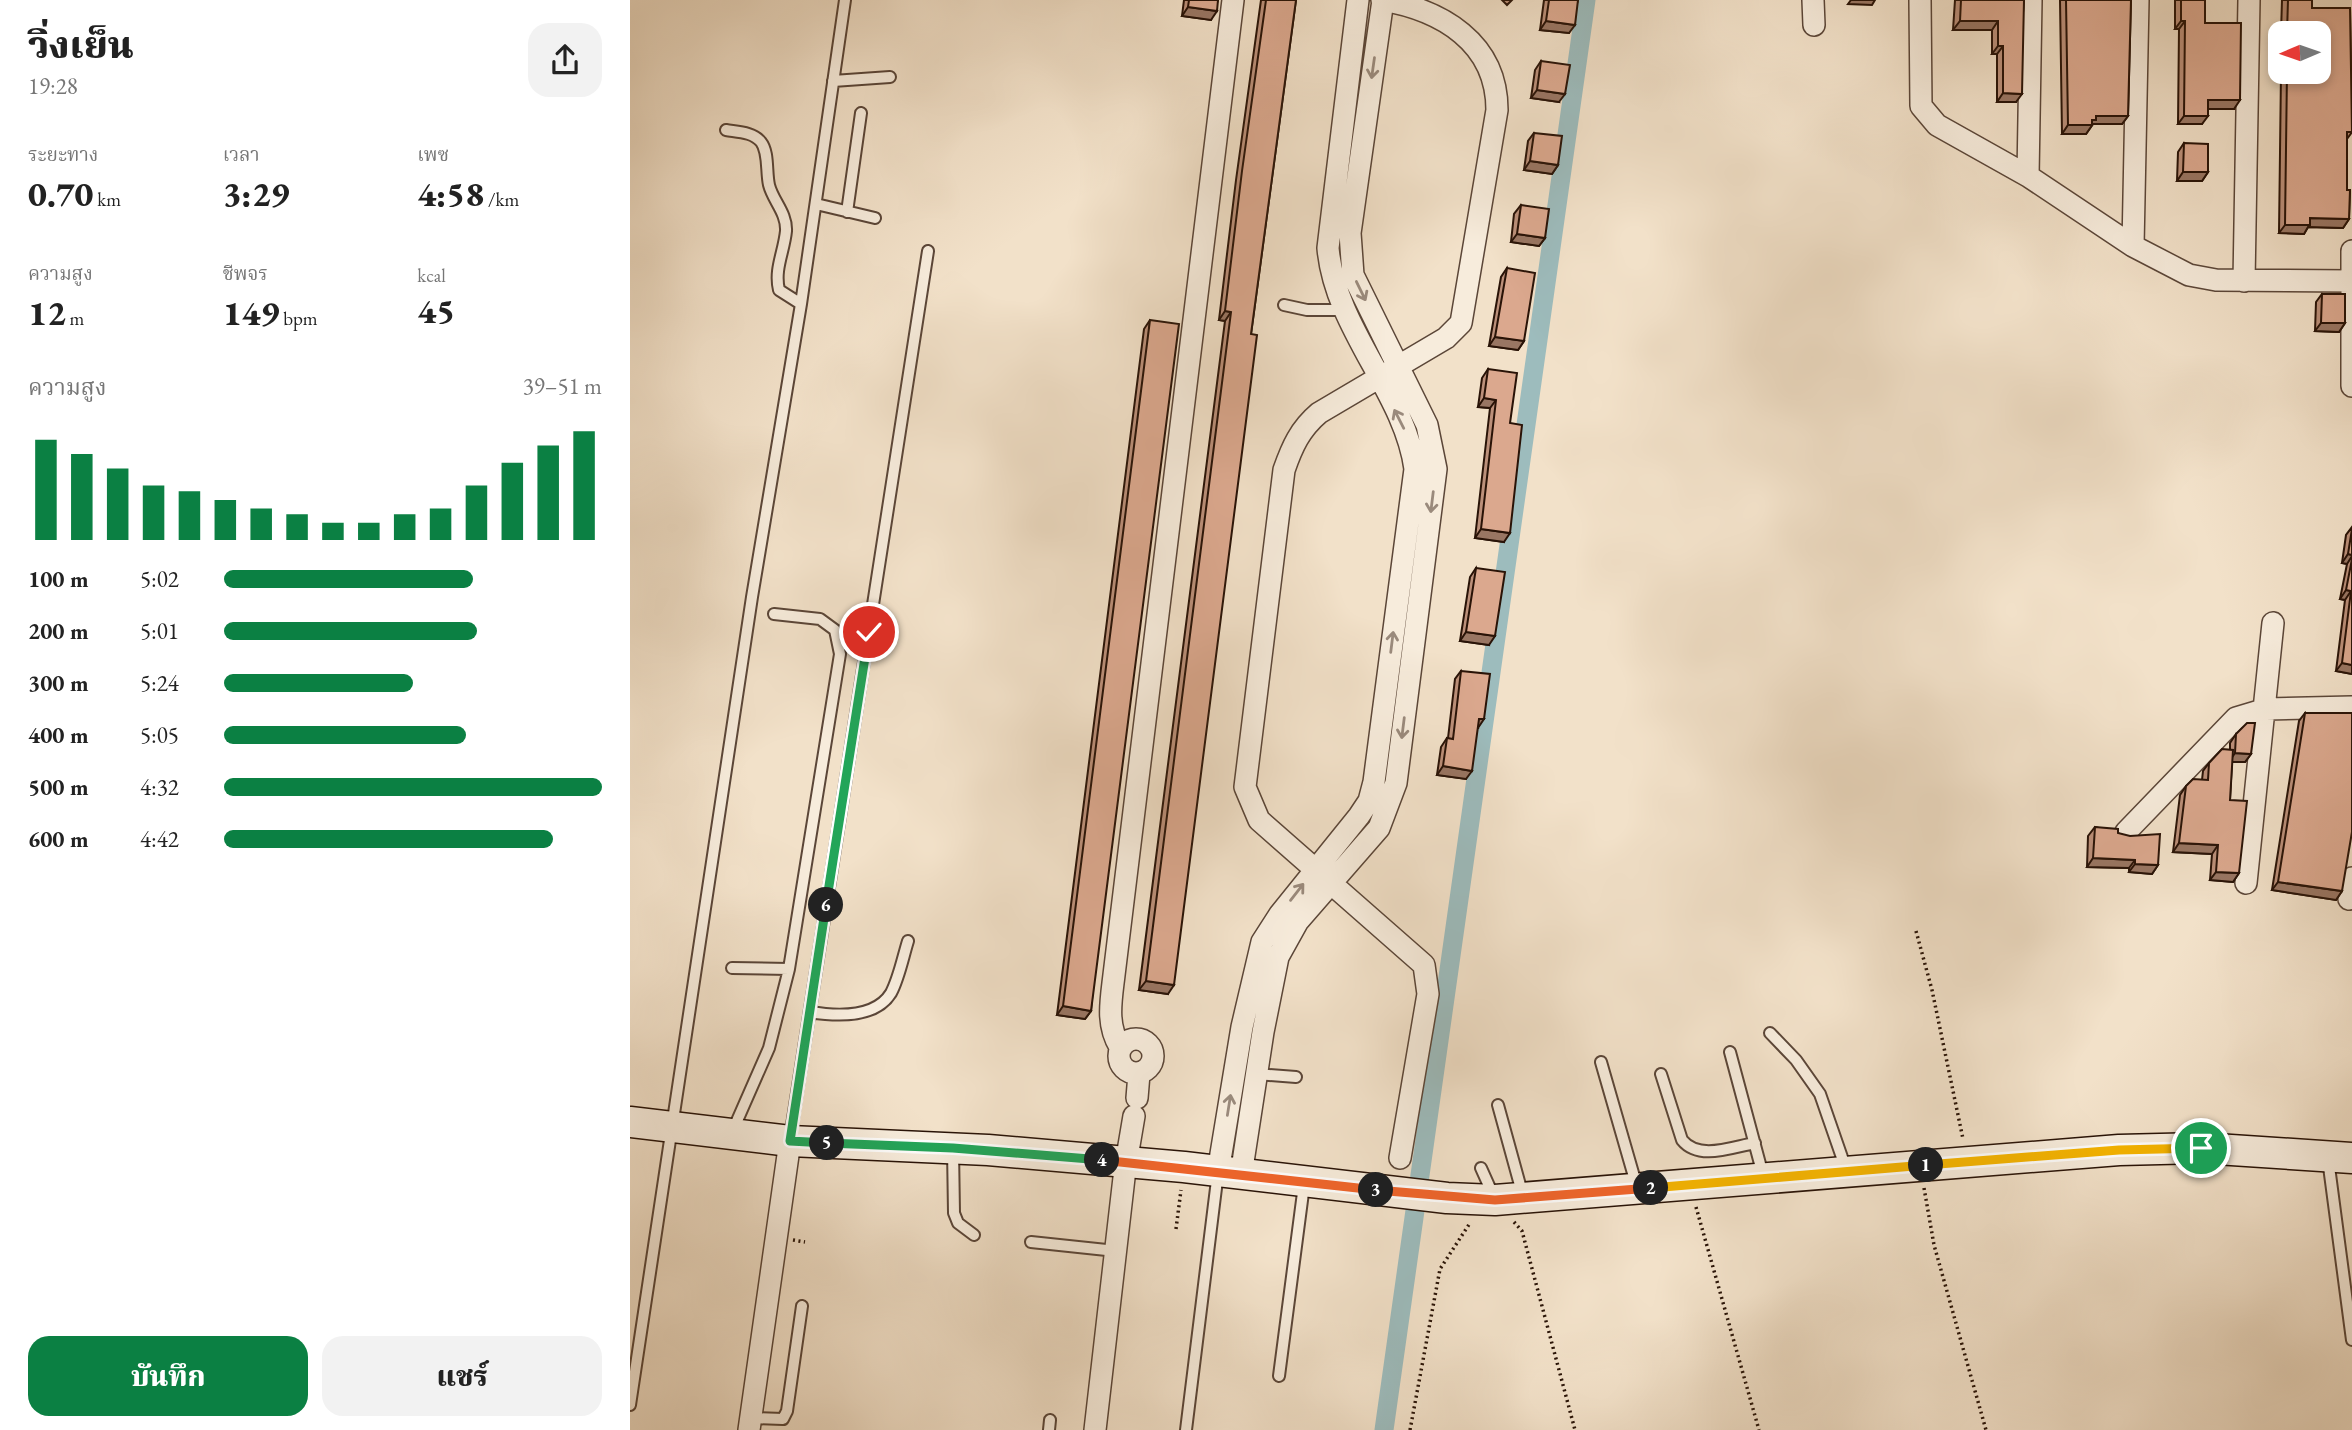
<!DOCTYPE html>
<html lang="th">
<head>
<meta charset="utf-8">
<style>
  body { margin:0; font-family:"EB Garamond","Noto Serif Thai",serif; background:#f2f2f2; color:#222; height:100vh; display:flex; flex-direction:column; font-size:26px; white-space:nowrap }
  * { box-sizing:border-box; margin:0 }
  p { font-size:23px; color:#767676 }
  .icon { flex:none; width:38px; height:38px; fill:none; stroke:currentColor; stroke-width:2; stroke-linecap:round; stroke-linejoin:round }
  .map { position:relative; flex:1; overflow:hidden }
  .details { display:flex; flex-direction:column; background:#fff; width:630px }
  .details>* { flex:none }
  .needle { width:46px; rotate:268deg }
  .fabs { position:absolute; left:1638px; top:21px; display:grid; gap:14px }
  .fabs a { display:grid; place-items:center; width:63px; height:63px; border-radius:14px; background:#fff; box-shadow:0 4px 10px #0003; font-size:35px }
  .pin { position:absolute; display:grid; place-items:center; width:60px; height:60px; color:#fff; margin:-30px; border:4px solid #fff; border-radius:50%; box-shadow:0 2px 7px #0007 }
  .km { position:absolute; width:35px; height:35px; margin:-18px; border-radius:50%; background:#222; color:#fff; font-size:19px; line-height:35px; text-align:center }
  .round { display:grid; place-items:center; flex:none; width:74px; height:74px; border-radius:21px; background:#f2f2f2 }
  .headline { display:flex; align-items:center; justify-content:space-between; height:119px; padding:0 28px }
  h1 { font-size:38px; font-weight:800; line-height:52px }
  .metrics { display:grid; grid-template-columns:repeat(3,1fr); gap:10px; height:119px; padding:7px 28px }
  .metrics div { display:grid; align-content:center }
  .metrics b { font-size:35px; font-weight:800 }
  .metrics small { font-size:19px; font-weight:400 }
  .metrics p { font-size:19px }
  .chart { height:196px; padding:14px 28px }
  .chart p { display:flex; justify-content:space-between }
  .chart svg { width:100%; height:126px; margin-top:7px; stroke:#0b8043; stroke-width:6 }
  .button { display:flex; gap:14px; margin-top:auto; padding:14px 28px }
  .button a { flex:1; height:80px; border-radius:21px; background:#0b8043; color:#fff; font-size:28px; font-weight:800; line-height:80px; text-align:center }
  .button a+a { background:#f2f2f2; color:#222 }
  ul { padding:0 28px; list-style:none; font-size:23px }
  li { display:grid; grid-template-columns:112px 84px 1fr; align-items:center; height:52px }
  li i { height:18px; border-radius:9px; background:#0b8043 }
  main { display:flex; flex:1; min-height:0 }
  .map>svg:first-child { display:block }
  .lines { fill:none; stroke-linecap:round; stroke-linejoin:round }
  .canal { stroke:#9dbcbd; stroke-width:19 }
  .lane-casing { stroke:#5b4638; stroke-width:14 }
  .street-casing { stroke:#5b4638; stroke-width:24 }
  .secondary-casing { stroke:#291307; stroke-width:33 }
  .path { stroke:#291307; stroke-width:3.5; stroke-dasharray:2 3.5; stroke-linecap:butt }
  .lane { stroke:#f7ecdc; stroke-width:10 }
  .street { stroke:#f7ecdc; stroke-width:21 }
  .secondary { stroke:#f7ecdc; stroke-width:30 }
  .wall { fill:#bc907a; stroke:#291307; stroke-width:2 }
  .shaded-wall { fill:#997663; stroke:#291307; stroke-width:2 }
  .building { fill:#dba88e; stroke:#291307; stroke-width:2 }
  .oneway { stroke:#9a8a7c }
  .split-1-casing { stroke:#fff; stroke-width:14 }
  .split-2-casing { stroke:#fff; stroke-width:14 }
  .split-3-casing { stroke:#fff; stroke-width:14 }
  .split-4-casing { stroke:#fff; stroke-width:14 }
  .split-5-casing { stroke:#fff; stroke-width:14 }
  .split-6-casing { stroke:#fff; stroke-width:14 }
  .split-7-casing { stroke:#fff; stroke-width:14 }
  .split-1 { stroke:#f5b400; stroke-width:9 }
  .split-2 { stroke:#f5b400; stroke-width:9 }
  .split-3 { stroke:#f0652b; stroke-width:9 }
  .split-4 { stroke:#f0652b; stroke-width:9 }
  .split-5 { stroke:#22a559; stroke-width:9 }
  .split-6 { stroke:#22a559; stroke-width:9 }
  .split-7 { stroke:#22a559; stroke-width:9 }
</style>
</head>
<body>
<main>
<section class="details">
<div class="headline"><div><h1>วิ่งเย็น</h1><p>19:28</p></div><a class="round"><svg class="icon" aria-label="share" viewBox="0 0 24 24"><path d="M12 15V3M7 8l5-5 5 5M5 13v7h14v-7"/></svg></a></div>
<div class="metrics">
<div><p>ระยะทาง</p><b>0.70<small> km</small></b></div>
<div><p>เวลา</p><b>3:29</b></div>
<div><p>เพซ</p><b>4:58<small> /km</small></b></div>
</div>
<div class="metrics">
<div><p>ความสูง</p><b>12<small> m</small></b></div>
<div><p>ชีพจร</p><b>149<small> bpm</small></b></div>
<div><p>kcal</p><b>45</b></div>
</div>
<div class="chart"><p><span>ความสูง</span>39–51 m</p>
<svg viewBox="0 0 160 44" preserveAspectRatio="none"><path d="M5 44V9M15 44V14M25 44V19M35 44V25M45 44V27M55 44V30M65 44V33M75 44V35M85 44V38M95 44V38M105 44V35M115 44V33M125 44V25M135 44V17M145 44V11M155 44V6"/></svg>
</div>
<ul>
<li><b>100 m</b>5:02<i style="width:66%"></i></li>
<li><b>200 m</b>5:01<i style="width:67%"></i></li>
<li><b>300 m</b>5:24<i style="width:50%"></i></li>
<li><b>400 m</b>5:05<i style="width:64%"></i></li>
<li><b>500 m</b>4:32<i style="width:100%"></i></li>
<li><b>600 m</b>4:42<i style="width:87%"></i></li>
</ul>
<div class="button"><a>บันทึก</a><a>แชร์</a></div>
</section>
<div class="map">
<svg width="1722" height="1430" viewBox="0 0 1722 1430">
  <rect width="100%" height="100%" fill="#f2e1c9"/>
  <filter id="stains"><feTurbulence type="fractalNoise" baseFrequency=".00286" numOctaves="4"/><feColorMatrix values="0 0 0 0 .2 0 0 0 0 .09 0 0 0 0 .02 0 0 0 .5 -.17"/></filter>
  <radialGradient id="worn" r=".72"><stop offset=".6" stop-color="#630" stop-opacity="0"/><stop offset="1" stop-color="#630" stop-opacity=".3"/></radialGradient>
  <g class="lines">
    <path class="canal" d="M 754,1430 L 956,0"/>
    <defs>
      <path id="lane" d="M 203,81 L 260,77
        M 96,130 C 108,132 123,132 131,142 C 139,152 136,172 139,185 C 143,201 157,213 156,231 C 154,252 144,269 149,290 L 171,304
        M 186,204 L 245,218
        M 217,212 L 231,113
        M 654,305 L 677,310 L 715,310
        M 144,614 L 190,619 L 205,630 L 210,654 L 159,969
        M 102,968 L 159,969 L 139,1048 L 103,1130
        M 180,1012 C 205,1016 245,1019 261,993 C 269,978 273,957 278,941
        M 1140,1033 L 1166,1060 L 1190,1094 L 1216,1169
        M 1100,1052 L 1133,1175
        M 971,1062 L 1007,1187
        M 626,1074 L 666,1077
        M 1031,1074 L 1052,1140 C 1069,1161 1102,1147 1125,1143
        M 868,1105 L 893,1196
        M 160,1138 L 298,251
        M 323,1149 L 324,1213 L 328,1223 L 344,1235
        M 1698,1159 L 1722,1340
        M 851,1168 L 864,1197
        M 401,1242 L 486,1251
        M 649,1376 L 674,1185
        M 0,1405 L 122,597 L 171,304 L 215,0
        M 121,1418 L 153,1419 L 157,1411 L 172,1306
        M 419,1430 L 420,1420
        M 556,1430 L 588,1172"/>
      <path id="street" d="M 752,0 C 811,10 867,42 867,110 L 831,323 L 816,338 L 689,413 C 670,429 662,447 654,470 L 615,787 L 629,820 L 794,965 L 798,994 L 770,1158
        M 1183,0 L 1184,25
        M 1290,0 L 1291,106 L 1307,125 L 1398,176 L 1503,246 L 1559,275 L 1586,280 L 1722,281
        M 1398,176 L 1401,0
        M 1503,246 L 1508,0
        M 1614,281 L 1619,0
        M 1722,386 L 1722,251
        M 1496,832 L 1606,718 L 1636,709 L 1722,707
        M 1616,883 L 1643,623
        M 1719,899 L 1722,878
        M489 1056a17 17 0 1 1 34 0a17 17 0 1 1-34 0Z
        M 490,1047 C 476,1024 481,1001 484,975 L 603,0
        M 507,1098 L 509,1074
        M 588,1172 L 612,1027 L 632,942 L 650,914 L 729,816 L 739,801 L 744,782 L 785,469 C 775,393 705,329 698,248 L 728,0
        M 611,1175 L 633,1032 L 648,957 L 668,921 L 749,828 L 766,783 L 806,469 L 797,425 L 723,275 L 720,233 L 753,0
        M 119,1430 L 160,1141
        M 465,1430 L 495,1169 L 504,1116"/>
      <path id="secondary" d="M 0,1122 L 160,1141 L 358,1150 L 554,1167 L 817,1198 L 865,1200 L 1489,1150 L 1571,1148 L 1722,1158"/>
    </defs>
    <use href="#lane" class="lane-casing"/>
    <use href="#street" class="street-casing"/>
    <use href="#secondary" class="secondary-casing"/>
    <path class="path" d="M 1286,931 L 1302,990 L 1333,1139
      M 1294,1188 L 1304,1245 L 1356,1430
      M 1066,1207 L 1129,1430
      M 884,1222 L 892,1231 L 945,1430
      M 546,1229 L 551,1190
      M 163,1240 L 175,1242
      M 780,1430 L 810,1269 L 840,1223"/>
    <use href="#lane" class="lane"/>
    <use href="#street" class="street"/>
    <use href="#secondary" class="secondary"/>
  </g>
  <path class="wall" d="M 554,0 L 588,0 L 581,20 L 552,16 Z
    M 631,0 L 666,0 L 621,334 L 538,994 L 509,990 L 595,321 L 589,320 L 606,180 Z
    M 872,0 L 882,0 L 877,5 Z
    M 914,0 L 948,0 L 939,33 L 910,30 Z
    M 1325,0 L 1394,0 L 1386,102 L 1367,102 L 1367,54 L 1362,54 L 1362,30 L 1323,30 Z
    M 1430,0 L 1501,0 L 1498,116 L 1492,124 L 1463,124 L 1456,134 L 1432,134 Z
    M 1545,0 L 1575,0 L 1575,23 L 1604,109 L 1578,109 L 1572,124 L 1548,124 L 1549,29 L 1545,29 Z
    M 1652,0 L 1682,0 L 1682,8 L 1720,8 L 1722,132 L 1717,139 L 1717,190 L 1720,190 L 1719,219 L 1713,228 L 1678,227 L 1674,234 L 1649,233 L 1651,72 L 1689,72 L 1689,33 L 1651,33 Z
    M 911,61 L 929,102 L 901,98 L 905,70 Z
    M 904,133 L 928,165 L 922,174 L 894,170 L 898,141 Z
    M 1554,143 L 1578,172 L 1572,181 L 1547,181 L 1548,152 Z
    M 891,205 L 915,238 L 909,246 L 881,242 L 884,214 Z
    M 877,268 L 894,341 L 888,350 L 859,346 L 871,277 Z
    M 1692,294 L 1715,323 L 1709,332 L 1685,331 L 1686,302 Z
    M 520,320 L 461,1011 L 455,1019 L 427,1015 L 514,329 Z
    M 858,369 L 880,423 L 874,542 L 845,538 L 860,408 L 848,407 L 852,378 Z
    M 1722,527 L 1722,674 L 1706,671 L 1715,600 L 1710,599 L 1717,564 L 1712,563 L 1716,535 Z
    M 846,568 L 859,645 L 830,641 L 840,577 Z
    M 831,671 L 848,728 L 847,728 L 836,779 L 807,775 L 811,747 L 817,738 L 818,738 L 825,679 Z
    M 1675,713 L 1712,891 L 1706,900 L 1642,890 L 1669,721 Z
    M 1606,734 L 1621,754 L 1615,762 L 1602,762 L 1600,800 L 1609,873 L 1603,882 L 1580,880 L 1582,854 L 1543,852 L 1550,795 L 1556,786 L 1572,780 L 1573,771 L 1579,763 L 1600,750 L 1600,743 Z
    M 1465,827 L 1488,833 L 1528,865 L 1522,874 L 1499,872 L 1499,868 L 1457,867 L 1458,836 Z"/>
  <path class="shaded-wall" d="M 1221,0 L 1245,0 L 1242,5 L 1218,4 Z
    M 558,7 L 587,11 L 581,20 L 552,16 Z
    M 916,21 L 945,25 L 939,33 L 910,30 Z
    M 1330,21 L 1368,21 L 1362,30 L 1323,30 Z
    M 1551,21 L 1555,21 L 1549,29 L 1545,29 Z
    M 1368,46 L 1373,46 L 1367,54 L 1362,54 Z
    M 907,90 L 935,94 L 929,102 L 901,98 Z
    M 1373,93 L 1392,94 L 1386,102 L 1367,102 Z
    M 1578,100 L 1610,100 L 1604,109 L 1572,109 Z
    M 1466,116 L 1498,116 L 1492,124 L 1463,124 L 1456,134 L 1432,134 L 1438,125 L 1462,120 Z
    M 1554,116 L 1578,116 L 1572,124 L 1548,124 Z
    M 900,161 L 928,165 L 922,174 L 894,170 Z
    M 1553,172 L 1578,172 L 1572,181 L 1547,181 Z
    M 1680,218 L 1719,219 L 1713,228 L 1678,227 L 1674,234 L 1649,233 L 1655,225 Z
    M 887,234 L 915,238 L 909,246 L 881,242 Z
    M 595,311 L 601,312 L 595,321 L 589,320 Z
    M 1691,323 L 1715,323 L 1709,332 L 1685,331 Z
    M 865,337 L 894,341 L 888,350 L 859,346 Z
    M 854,398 L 866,400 L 860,408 L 848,407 Z
    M 851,529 L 880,533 L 874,542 L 845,538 Z
    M 1718,554 L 1722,555 L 1722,556 L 1717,564 L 1712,563 Z
    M 1716,590 L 1721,591 L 1715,600 L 1710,599 Z
    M 836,632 L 865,636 L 859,645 L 830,641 Z
    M 1712,663 L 1722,665 L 1722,674 L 1706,671 Z
    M 849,719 L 854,719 L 848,728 L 843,727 Z
    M 1605,753 L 1621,754 L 1615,762 L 1599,762 Z
    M 813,766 L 842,771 L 836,779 L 807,775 Z
    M 1549,843 L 1588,845 L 1582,854 L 1543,852 Z
    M 1463,858 L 1505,860 L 1499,868 L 1457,867 Z
    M 1505,864 L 1528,865 L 1522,874 L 1499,872 Z
    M 1586,872 L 1609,873 L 1603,882 L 1580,880 Z
    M 1648,882 L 1712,891 L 1706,900 L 1642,890 Z
    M 516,981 L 544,985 L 538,994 L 509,990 Z
    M 433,1006 L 461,1011 L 455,1019 L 427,1015 Z"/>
  <path class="building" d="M 559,0 L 588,0 L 587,11 L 558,7 Z
    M 636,0 L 666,0 L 621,334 L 627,335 L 544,985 L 516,981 L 601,312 L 595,311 L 612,171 Z
    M 919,0 L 948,0 L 945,25 L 916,21 Z
    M 1331,0 L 1394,0 L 1392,94 L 1373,93 L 1373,46 L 1368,46 L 1368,21 L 1330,21 Z
    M 1436,0 L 1501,0 L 1498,116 L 1466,116 L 1466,120 L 1462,120 L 1462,125 L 1438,125 Z
    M 1551,0 L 1575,0 L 1575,23 L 1611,23 L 1610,100 L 1578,100 L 1578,116 L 1554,116 L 1555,21 L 1551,21 Z
    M 1658,0 L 1682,0 L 1682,8 L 1720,8 L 1722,132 L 1717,132 L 1717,190 L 1720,190 L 1719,219 L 1680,218 L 1680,225 L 1655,225 L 1657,72 L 1689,72 L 1689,33 L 1657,33 Z
    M 911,61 L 940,65 L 935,94 L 907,90 Z
    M 904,133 L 932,136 L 928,165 L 900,161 Z
    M 1554,143 L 1578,144 L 1578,172 L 1553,172 Z
    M 891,205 L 919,209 L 915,238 L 887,234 Z
    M 877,268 L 905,273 L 894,341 L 865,337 Z
    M 1692,294 L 1715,294 L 1715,323 L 1691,323 Z
    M 520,320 L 549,324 L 461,1011 L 433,1006 Z
    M 858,369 L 887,373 L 880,423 L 892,425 L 880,533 L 851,529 L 866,400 L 854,398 Z
    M 1722,529 L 1722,555 L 1718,554 Z
    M 1722,559 L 1722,665 L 1712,663 L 1721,591 L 1716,590 Z
    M 846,568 L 875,572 L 865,636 L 836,632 Z
    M 831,671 L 860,674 L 854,719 L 849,719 L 842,771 L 813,766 L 817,738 L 823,739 Z
    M 1675,713 L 1722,713 L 1722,832 L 1712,891 L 1648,882 Z
    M 1617,723 L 1625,723 L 1621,754 L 1605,753 L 1606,734 Z
    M 1592,749 L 1603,750 L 1600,800 L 1617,801 L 1609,873 L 1586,872 L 1588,845 L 1549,843 L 1556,786 L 1563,779 L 1578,780 L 1579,763 Z
    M 1465,827 L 1488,829 L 1488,833 L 1500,836 L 1530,834 L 1528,865 L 1505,864 L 1505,860 L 1463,858 Z"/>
  <defs><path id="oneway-shaft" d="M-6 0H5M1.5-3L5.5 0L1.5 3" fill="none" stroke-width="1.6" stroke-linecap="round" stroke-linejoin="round" transform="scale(1.75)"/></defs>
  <g class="oneway">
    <use href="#oneway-shaft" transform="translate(743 68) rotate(98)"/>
    <use href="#oneway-shaft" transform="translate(731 291) rotate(64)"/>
    <use href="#oneway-shaft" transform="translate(769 419) rotate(-117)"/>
    <use href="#oneway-shaft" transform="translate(802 502) rotate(97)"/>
    <use href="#oneway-shaft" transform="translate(762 642) rotate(-83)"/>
    <use href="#oneway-shaft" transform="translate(773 728) rotate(97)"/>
    <use href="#oneway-shaft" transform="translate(667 892) rotate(-52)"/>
    <use href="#oneway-shaft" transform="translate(599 1105) rotate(-81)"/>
  </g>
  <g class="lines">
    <defs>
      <path id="split-1" d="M 1296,1165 L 1489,1150 L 1571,1148"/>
      <path id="split-2" d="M 1021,1188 L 1296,1165"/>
      <path id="split-3" d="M 746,1190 L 865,1200 L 1021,1188"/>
      <path id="split-4" d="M 472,1160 L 746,1190"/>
      <path id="split-5" d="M 197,1143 L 323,1148 L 472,1160"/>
      <path id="split-6" d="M 196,905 L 160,1141 L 197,1143"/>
      <path id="split-7" d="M 196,905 L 239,632"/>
    </defs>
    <use href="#split-1" class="split-1-casing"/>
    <use href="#split-2" class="split-2-casing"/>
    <use href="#split-3" class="split-3-casing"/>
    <use href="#split-4" class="split-4-casing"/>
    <use href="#split-5" class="split-5-casing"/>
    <use href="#split-6" class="split-6-casing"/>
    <use href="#split-7" class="split-7-casing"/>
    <use href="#split-1" class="split-1"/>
    <use href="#split-2" class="split-2"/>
    <use href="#split-3" class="split-3"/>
    <use href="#split-4" class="split-4"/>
    <use href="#split-5" class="split-5"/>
    <use href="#split-6" class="split-6"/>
    <use href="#split-7" class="split-7"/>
  </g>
  <rect width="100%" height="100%" filter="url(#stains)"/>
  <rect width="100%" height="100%" fill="url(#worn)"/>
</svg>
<div class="fabs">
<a><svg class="needle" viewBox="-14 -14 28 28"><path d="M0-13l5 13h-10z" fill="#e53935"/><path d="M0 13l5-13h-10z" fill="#767676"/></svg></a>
</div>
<div class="pin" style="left:1571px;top:1148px;background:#1e9e55"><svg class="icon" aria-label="arrive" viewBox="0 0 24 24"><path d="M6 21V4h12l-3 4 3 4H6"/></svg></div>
<div class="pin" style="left:239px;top:632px;background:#d93025"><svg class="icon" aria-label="check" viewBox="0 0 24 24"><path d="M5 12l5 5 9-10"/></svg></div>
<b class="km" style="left:1296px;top:1165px">1</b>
<b class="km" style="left:1021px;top:1188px">2</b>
<b class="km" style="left:746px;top:1190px">3</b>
<b class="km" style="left:472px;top:1160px">4</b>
<b class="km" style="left:197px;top:1143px">5</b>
<b class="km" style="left:196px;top:905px">6</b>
</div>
</main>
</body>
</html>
